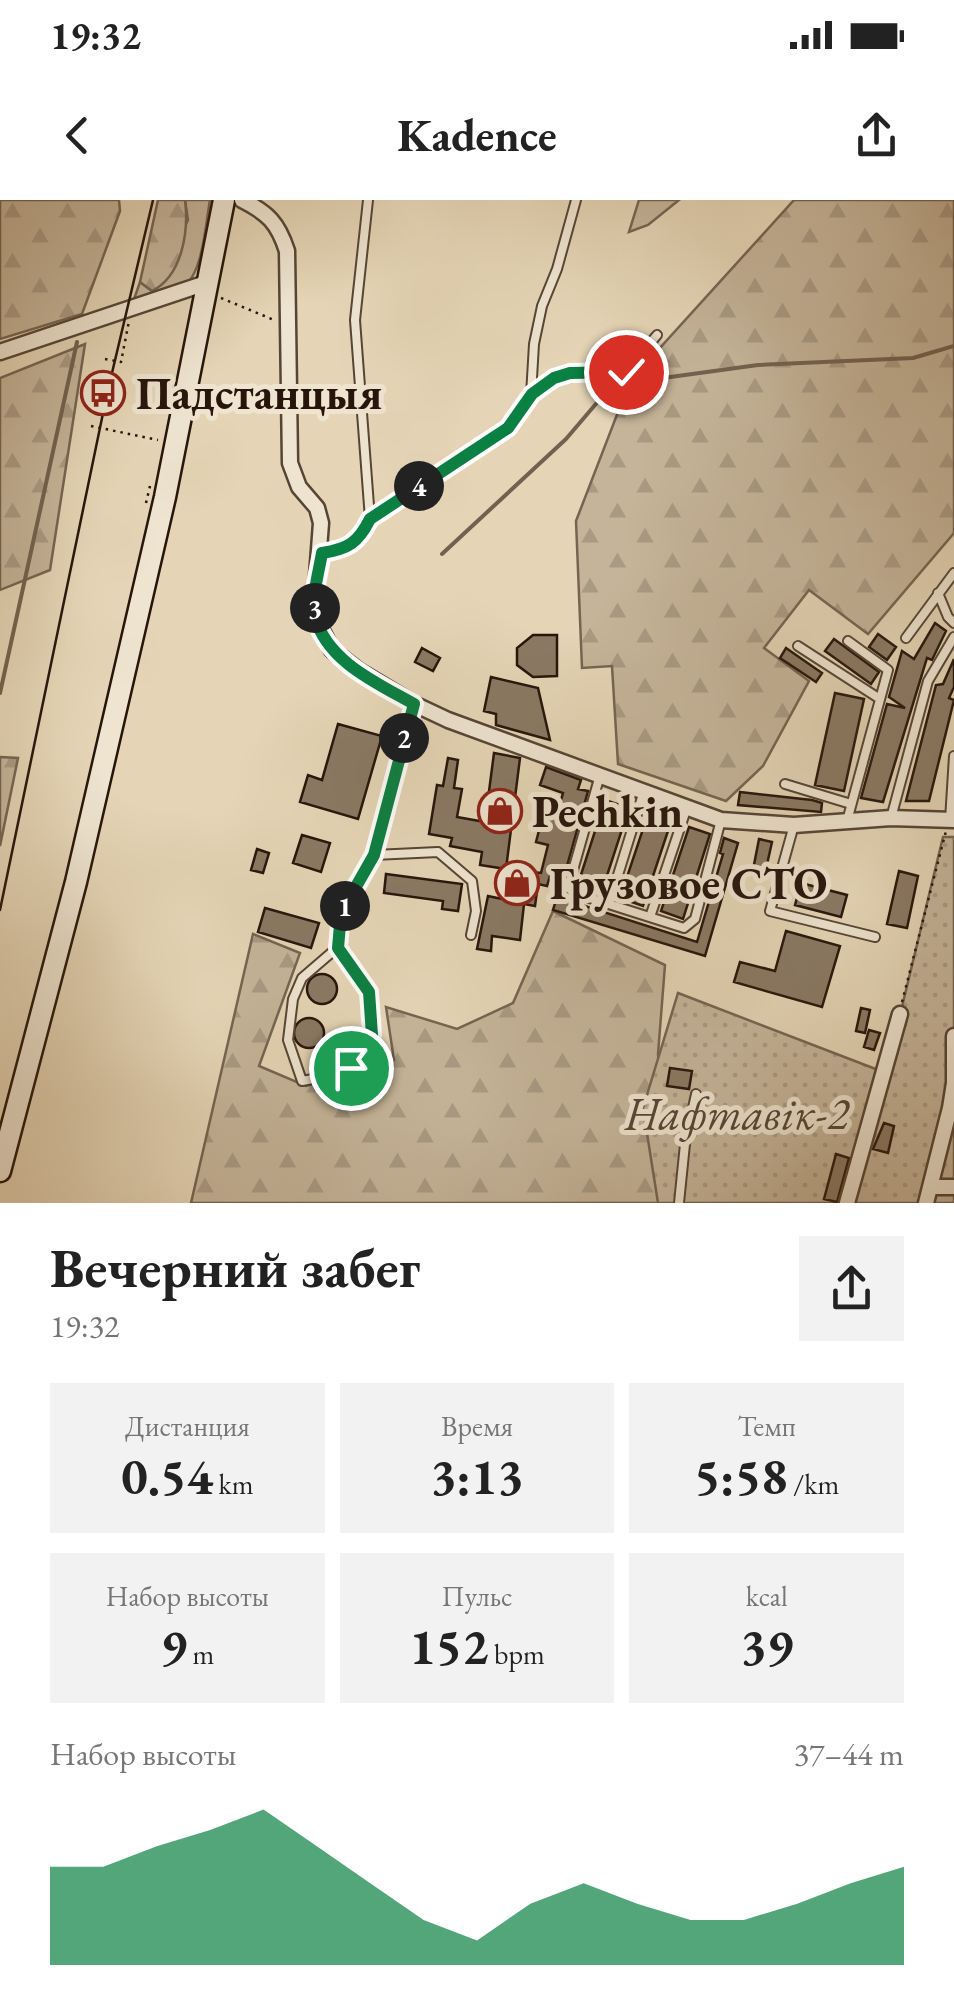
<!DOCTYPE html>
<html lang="ru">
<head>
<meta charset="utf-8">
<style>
  body { margin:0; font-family:"EB Garamond",serif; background:#f2f2f2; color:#222; height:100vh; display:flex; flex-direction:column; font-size:38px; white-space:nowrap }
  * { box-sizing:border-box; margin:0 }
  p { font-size:32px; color:#767676 }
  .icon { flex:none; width:55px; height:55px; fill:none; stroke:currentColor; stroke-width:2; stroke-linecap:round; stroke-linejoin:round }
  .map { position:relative; height:1003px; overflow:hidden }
  .details { display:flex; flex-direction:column; background:#fff; flex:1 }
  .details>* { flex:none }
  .pin { position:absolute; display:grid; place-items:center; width:85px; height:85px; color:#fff; margin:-42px; border:5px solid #fff; border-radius:50%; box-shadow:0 2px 10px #0007 }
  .km { position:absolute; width:50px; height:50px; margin:-25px; border-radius:50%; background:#222; color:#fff; font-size:28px; line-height:50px; text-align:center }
  .round { display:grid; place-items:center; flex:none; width:105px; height:105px; border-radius:0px; background:#f2f2f2 }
  .head { display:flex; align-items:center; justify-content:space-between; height:170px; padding:0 50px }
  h1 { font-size:55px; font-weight:700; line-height:75px }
  .stats { display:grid; grid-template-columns:repeat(3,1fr); gap:15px; height:170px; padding:10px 50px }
  .stats div { display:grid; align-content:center; border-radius:0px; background:#f2f2f2; text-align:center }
  .stats b { font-size:50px; font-weight:700 }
  .stats small { font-size:28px; font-weight:400 }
  .stats p { font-size:28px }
  .chart { height:280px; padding:20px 50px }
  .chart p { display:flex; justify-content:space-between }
  .chart svg { width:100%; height:180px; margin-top:10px; fill:#0b8043; opacity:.7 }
  .status { display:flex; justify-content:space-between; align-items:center; height:70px; padding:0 50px; background:#fff; direction:ltr }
  .status svg { height:28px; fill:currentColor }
  header { display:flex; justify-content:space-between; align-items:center; height:130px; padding:0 50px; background:#fff; font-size:45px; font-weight:700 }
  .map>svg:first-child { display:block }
  .grass { fill:#c5b499; stroke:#766452; stroke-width:2.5 }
  .forest { fill:url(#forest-firs); stroke:#766452; stroke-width:2.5 }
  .garden { fill:url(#garden-dots); stroke:#766452; stroke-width:2.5 }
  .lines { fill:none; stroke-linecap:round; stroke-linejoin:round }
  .stream { stroke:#72614f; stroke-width:4 }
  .building { fill:#8a7964; stroke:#27150c; stroke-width:2.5 }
  .service-casing { stroke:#564536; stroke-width:12 }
  .minor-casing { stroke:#564536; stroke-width:19 }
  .secondary-casing { stroke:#27150c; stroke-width:25 }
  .path { stroke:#27150c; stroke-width:2.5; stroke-dasharray:2.5 5; stroke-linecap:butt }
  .service { stroke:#eee4d0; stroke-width:8 }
  .minor { stroke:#eee4d0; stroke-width:14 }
  .secondary { stroke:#eee4d0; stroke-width:20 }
  .tram { stroke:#27150c; stroke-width:2.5 }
  .route-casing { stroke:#fff; stroke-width:20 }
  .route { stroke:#0b8043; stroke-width:12 }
  .labels { text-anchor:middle; stroke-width:10; stroke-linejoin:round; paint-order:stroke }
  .poi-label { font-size:45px; font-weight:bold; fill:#27150c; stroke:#eee4d0; text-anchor:start }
  .park-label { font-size:45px; font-style:italic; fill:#564536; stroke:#eee4d0 }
</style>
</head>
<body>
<div class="status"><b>19:32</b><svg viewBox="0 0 49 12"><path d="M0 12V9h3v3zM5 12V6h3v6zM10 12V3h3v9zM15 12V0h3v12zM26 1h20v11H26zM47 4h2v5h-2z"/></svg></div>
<header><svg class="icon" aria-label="back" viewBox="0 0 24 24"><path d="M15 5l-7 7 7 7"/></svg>Kadence<svg class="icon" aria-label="share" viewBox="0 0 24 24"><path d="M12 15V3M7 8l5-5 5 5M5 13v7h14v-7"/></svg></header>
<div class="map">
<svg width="954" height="1003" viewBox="0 0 954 1003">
  <defs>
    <pattern id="forest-firs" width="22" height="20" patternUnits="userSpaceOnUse" patternTransform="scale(2.5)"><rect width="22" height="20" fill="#c5b499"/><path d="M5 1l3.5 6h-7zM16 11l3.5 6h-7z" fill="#a99a83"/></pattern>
    <pattern id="garden-dots" width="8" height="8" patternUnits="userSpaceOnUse" patternTransform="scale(2.5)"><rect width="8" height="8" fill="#c5b499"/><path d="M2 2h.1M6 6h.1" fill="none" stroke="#a99a83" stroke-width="1.8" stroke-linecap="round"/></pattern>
  </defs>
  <rect width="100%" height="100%" fill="#e5d5b6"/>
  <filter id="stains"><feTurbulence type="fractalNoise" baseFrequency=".002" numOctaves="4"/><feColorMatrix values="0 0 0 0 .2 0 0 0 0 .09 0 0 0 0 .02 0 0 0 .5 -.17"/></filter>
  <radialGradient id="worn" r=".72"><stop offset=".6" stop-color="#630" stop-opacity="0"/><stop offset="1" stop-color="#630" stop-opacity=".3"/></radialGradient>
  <path class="grass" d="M 185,0 L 210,0 C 206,21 203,72 185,85 C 171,95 149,99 132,105 L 140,82 L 152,91 L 188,20 Z"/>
  <path class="forest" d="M 0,0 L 119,0 L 120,11 L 82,114 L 0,139 Z
    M 158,0 L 185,0 C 189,32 182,76 152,91 L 140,82 Z
    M 639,0 L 679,0 L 648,25 L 629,32 Z
    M 794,0 L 954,0 L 954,333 L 868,434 L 809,390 L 764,448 L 809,481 L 763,566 L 726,601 L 618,564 L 612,466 L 582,468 L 576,321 L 630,181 Z
    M 85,144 L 50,370 L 0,390 L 0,178 Z
    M 0,557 L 18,558 L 0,646 Z
    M 553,711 L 665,765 L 658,854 L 672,1003 L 191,1003 L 253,734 L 300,753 L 259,866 L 306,886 L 394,860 L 386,807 L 457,829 L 513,803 Z"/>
  <path class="garden" d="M 943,637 L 954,637 L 954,1003 L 658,1003 L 643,908 L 678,793 L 886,873 Z"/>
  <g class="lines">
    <path class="stream" d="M 442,354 L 566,239 L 612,185 L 758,165 L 913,158 L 954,146
      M 0,493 L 77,142"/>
  </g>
  <path class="building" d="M 935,423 L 946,431 L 932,460 L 927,458 L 883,602 L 861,598 L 887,504 L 905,508 L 889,497 L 902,451 L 914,459 Z
    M 878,434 L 896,447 L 887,460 L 869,447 Z
    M 533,435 L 557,435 L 557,476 L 533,477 L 517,465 L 517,448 Z
    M 834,439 L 879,472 L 871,484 L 825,451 Z
    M 422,448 L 440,458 L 433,471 L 415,462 Z
    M 786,448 L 822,473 L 816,482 L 780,458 Z
    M 954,459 L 954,487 L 949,498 L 954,500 L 929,601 L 906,601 L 936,485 L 943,484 Z
    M 491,477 L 538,488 L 550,540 L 496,525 L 496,514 L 484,511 Z
    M 835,493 L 864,499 L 844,591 L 815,585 Z
    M 338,524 L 382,536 L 358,619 L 300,602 L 308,575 L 322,580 Z
    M 494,553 L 520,558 L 506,669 L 480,665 L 482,652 L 450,646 L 452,638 L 429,634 L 437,585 L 443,586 L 448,558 L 458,560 L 454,588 L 462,589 L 457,617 L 485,622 Z
    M 546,567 L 581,580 L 578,589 L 588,591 L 565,673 L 552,669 L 547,686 L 538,684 L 535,706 L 524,704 L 520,740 L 492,736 L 491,751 L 477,749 L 488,696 L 502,699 L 506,669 L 541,673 L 548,645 L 536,642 L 545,607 L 558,610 L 563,593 L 540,585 Z
    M 740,592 L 812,600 L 822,603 L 821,612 L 738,605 Z
    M 605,600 L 629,608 L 602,691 L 578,684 Z
    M 648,614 L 671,622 L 643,706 L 620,698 Z
    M 689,627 L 710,634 L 683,719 L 661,711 Z
    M 302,635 L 330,643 L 321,672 L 293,663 Z
    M 724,638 L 738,643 L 705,756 L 553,710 L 557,697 L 697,742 L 723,654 L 720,653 Z
    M 759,639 L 772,642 L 764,678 L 752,675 Z
    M 257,649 L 269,653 L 263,673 L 251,670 Z
    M 899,671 L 918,676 L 907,728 L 887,724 Z
    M 386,674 L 462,684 L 458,711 L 442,709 L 443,701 L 384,693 Z
    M 801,683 L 847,695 L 841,717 L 795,705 Z
    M 265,708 L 319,723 L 311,748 L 258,732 Z
    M 786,731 L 840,746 L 822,807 L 734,782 L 740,762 L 775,771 Z
    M307 789a15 15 0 1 1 30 0a15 15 0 1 1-30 0Z
    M 861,808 L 870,810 L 865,833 L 856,831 Z
    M294 833a15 15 0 1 1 30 0a15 15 0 1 1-30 0Z
    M 869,830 L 880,833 L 874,850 L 864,847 Z
    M 670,868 L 692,871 L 689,889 L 667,886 Z
    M 884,923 L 894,926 L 888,953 L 873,949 Z
    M 836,954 L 849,958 L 837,1002 L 824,999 Z"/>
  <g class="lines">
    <defs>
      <path id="service" d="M 531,195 C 565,170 585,173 626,172 L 657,135
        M 370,319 L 508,228 L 531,195 L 534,144 L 542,106 L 557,69 L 576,0
        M 321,353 C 348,349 359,344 370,319 L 355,120 L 368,0
        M 938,393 L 948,417 L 954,423
        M 906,438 L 954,373
        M 798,446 L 880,499
        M 600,575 L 568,688 L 577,694 L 684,728 L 695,719 L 721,620
        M 785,584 L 851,604
        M 891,618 L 928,481 L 954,437
        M 950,620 L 954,556
        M 847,621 L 888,470 L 848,441
        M 794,625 L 770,711 L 875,737
        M 374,655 L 438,652 L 472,681 L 476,711 L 471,735
        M 609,704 L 644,591
        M 650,717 L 687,607
        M 338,747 L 302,778 L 293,799 L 288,840 L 302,881 L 335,875 L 351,868 L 373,835 L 369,792 L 338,747 L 341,713 L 374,655 L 414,504
        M 679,1003 L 685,944 L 696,894"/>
      <path id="minor" d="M 242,0 C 268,13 278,23 287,51 L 290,263 L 299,287 L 317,308 L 321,323 L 314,415 L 332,450 L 359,471 L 414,504 L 448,520 L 721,620 L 794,625 L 891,618 L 954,620
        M 0,152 L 209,82
        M 931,987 L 954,987
        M 847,1003 L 900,814
        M 926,1003 L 950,908 L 954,883 L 954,836"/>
      <path id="secondary" d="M 0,971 L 76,682 L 165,297 L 224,0"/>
    </defs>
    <use href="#service" class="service-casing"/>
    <use href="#minor" class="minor-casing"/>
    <use href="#secondary" class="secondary-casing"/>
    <path class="path" d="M 221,98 L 274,120
      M 105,159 L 121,162 L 129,121
      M 91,226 L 158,240
      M 146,303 L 150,286
      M 902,802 L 946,631"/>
    <use href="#service" class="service"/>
    <use href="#minor" class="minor"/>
    <use href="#secondary" class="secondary"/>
    <path class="tram" d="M 0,710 L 107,194 L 153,0"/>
  </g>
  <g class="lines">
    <defs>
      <path id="route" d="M 351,868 L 372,835 L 369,792 L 338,748 L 341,713 L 374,655 L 414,504 C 377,483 326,461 315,416 C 311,399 319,371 322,353 C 348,349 358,343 370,319 L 508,228 L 532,194 L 554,178 L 570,173 L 626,172"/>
    </defs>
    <use href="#route" class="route-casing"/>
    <use href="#route" class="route"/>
  </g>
  <defs>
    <symbol id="bus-ring" viewBox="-11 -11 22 22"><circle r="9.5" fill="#eee4d0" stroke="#8f2418" stroke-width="1.5"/><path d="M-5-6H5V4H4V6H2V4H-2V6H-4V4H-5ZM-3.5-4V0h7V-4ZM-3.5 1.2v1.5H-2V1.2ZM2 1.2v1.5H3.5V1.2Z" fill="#8f2418"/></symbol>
    <symbol id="shop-ring" viewBox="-11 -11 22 22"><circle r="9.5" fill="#eee4d0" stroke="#8f2418" stroke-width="1.5"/><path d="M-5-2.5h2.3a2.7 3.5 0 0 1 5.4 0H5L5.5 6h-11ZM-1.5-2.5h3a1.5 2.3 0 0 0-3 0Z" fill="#8f2418"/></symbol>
  </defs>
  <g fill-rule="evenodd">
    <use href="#bus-ring" x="78" y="168" width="50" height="50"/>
    <use href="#shop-ring" x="475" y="586" width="50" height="50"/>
    <use href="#shop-ring" x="492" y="658" width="50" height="50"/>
  </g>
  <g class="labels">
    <g class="poi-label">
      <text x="136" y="209">Падстанцыя</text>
      <text x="532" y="627">Pechkin</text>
      <text x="550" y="699">Грузовое СТО</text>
    </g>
    <g class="park-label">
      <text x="737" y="929">Нафтавік-2</text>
    </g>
  </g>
  <rect width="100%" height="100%" filter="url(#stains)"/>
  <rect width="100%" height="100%" fill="url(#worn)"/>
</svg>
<div class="pin" style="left:351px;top:868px;background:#1e9e55"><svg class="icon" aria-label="arrive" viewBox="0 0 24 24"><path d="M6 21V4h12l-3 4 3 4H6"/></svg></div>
<div class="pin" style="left:626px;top:172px;background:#d93025"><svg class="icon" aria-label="check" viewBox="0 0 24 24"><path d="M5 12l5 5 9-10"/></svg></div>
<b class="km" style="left:345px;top:706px">1</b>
<b class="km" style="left:404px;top:538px">2</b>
<b class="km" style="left:315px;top:408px">3</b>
<b class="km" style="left:419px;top:286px">4</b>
</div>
<section class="details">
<div class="head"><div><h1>Вечерний забег</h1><p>19:32</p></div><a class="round"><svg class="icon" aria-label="share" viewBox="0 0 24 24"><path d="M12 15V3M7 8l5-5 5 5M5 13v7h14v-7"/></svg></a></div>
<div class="stats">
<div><p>Дистанция</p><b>0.54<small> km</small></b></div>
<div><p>Время</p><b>3:13</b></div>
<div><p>Темп</p><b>5:58<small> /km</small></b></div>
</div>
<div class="stats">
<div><p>Набор высоты</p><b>9<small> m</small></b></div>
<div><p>Пульс</p><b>152<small> bpm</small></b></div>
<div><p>kcal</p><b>39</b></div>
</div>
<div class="chart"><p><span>Набор высоты</span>37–44 m</p>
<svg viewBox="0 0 160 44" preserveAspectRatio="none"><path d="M0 44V20L10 20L20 15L30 11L40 6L50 15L60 24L70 33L80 38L90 29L100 24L110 29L120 33L130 33L140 29L150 24L160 20V44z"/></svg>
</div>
</section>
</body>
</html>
